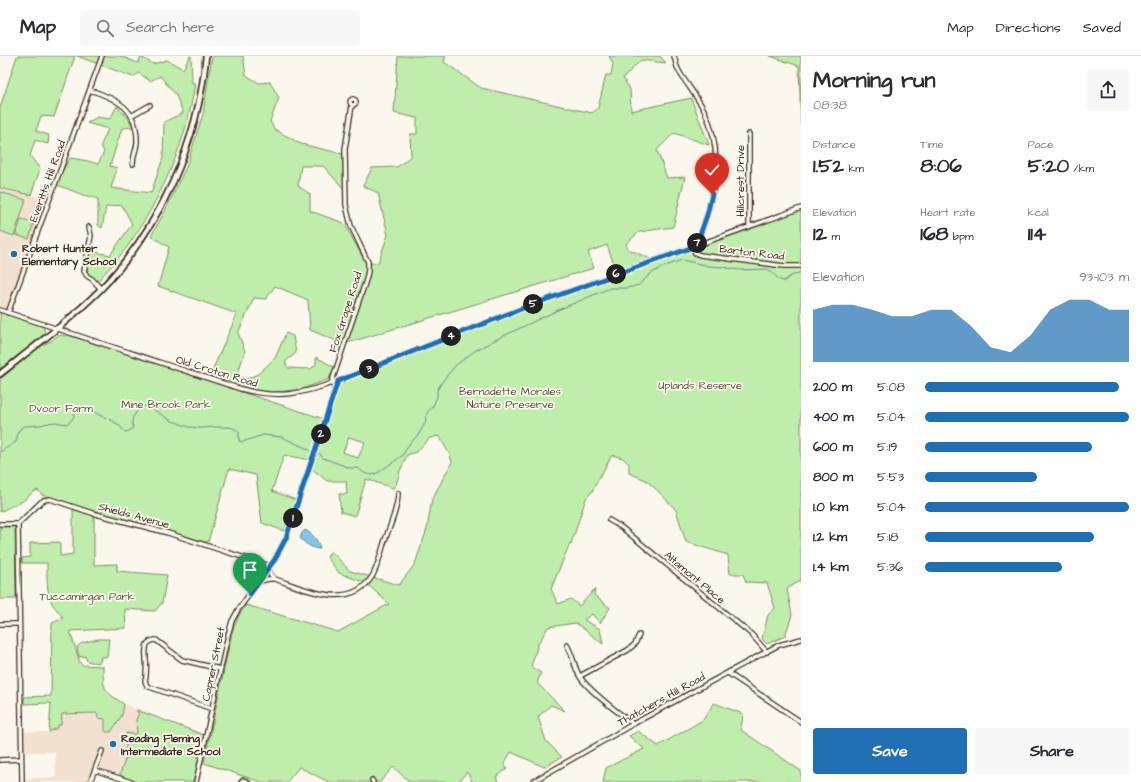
<!DOCTYPE html>
<html lang="en">
<head>
<meta charset="utf-8">
<style>
  body { margin:0; font-family:"Architects Daughter",sans-serif; background:#f7f7f7; color:#2b2b33; height:100vh; display:flex; flex-direction:column; font-size:15px; white-space:nowrap }
  * { box-sizing:border-box; margin:0 }
  p { font-size:13px; color:#7c7c81 }
  .icon { flex:none; width:22px; height:22px; fill:none; stroke:currentColor; stroke-width:2; stroke-linecap:round; stroke-linejoin:round }
  .map { position:relative; flex:1; overflow:hidden }
  .side { display:flex; flex-direction:column; background:#fff; width:340px }
  .side>* { flex:none }
  .pin { position:absolute; display:grid; place-items:center; width:34px; height:34px; color:#fff; margin:-41px -17px; border-radius:50% 50% 50% 0; rotate:-45deg; box-shadow:0 0 4px #0007 }
  .pin .icon { rotate:45deg }
  .km { position:absolute; width:20px; height:20px; margin:-10px; border-radius:50%; background:#222; color:#fff; font-size:11px; line-height:20px; text-align:center }
  .round { display:grid; place-items:center; flex:none; width:42px; height:42px; border-radius:4px; background:#f7f7f7 }
  .head { display:flex; align-items:center; justify-content:space-between; height:68px; padding:0 12px }
  h1 { font-size:22px; font-weight:700; line-height:30px }
  .metrics { display:grid; grid-template-columns:repeat(3,1fr); gap:6px; height:68px; padding:4px 12px }
  .metrics div { display:grid; align-content:center }
  .metrics b { font-size:20px; font-weight:700 }
  .metrics small { font-size:11px; font-weight:400 }
  .metrics p { font-size:11px }
  .chart { height:112px; padding:8px 12px }
  .chart p { display:flex; justify-content:space-between }
  .chart svg { width:100%; height:72px; margin-top:4px; fill:#1f6fb2; opacity:.7 }
  .action { display:flex; gap:8px; margin-top:auto; padding:8px 12px }
  .action a { flex:1; height:46px; border-radius:4px; background:#1f6fb2; color:#fff; font-size:16px; font-weight:700; line-height:46px; text-align:center }
  .action a+a { background:#f7f7f7; color:#2b2b33 }
  ul { padding:0 12px; list-style:none; font-size:13px }
  li { display:grid; grid-template-columns:64px 48px 1fr; align-items:center; height:30px }
  li i { height:10px; border-radius:5px; background:#1f6fb2 }
  header { display:flex; align-items:center; gap:24px; box-sizing:border-box; height:56px; padding:0 20px; background:#fff; border-bottom:1px solid #e1e1e2 }
  header strong { font-size:19px }
  nav { display:flex; gap:22px; margin-inline-start:auto; font-size:14px }
  .search { width:280px; height:36px; background:#f7f7f7; display:flex; align-items:center; gap:10px; box-sizing:border-box; padding:0 14px; border-radius:4px; color:#7c7c81; font-size:15px }
  main { display:flex; flex:1; min-height:0 }
  .map>svg:first-child { display:block }
  .built { fill:#f2e0d0 }
  .green { fill:#bfeeac; stroke:#7d8c65; fill-rule:evenodd }
  .water { fill:#84c4e4; stroke:#678695 }
  .lines { fill:none; stroke-linecap:round; stroke-linejoin:round }
  .stream { stroke:#678695; stroke-width:1 }
  .street-casing { stroke:#3b2a1e; stroke-width:6 }
  .secondary-casing { stroke:#3b2a1e; stroke-width:8 }
  .street { stroke:#fbf7ec; stroke-width:3.5 }
  .secondary { stroke:#fbf7ec; stroke-width:4.5 }
  .route-casing { stroke:#fff; stroke-width:8 }
  .route { stroke:#1f6fb2; stroke-width:5 }
  .poi-dot { fill:#1f6fb2; stroke:#fbf7ec; stroke-width:1.5 }
  .labels { text-anchor:middle; stroke-width:3.5; stroke-linejoin:round; paint-order:stroke }
  .street-label { font-size:11px; fill:#3b2a1e; stroke:#fbf7ec }
  .poi-label { font-size:11px; font-weight:bold; fill:#3b2a1e; stroke:#fbf7ec; text-anchor:start }
  .park-label { font-size:11px; fill:#55513a; stroke:#fbf7ec }
</style>
</head>
<body>
<header>
<strong>Map</strong>
<div class="search"><svg class="icon" aria-label="search" viewBox="0 0 24 24"><circle cx="10" cy="10" r="6"/><path d="M15 15l6 6"/></svg>Search here</div>
<nav><a>Map</a><a>Directions</a><a>Saved</a></nav>
</header>
<main>
<div class="map">
<svg width="801" height="726" viewBox="0 0 801 726">
  <rect width="100%" height="100%" fill="#fbf7ec"/>
  <filter id="ink" filterUnits="userSpaceOnUse"><feTurbulence type="fractalNoise" baseFrequency=".025" numOctaves="2"/><feDisplacementMap in="SourceGraphic" scale="8" xChannelSelector="R" yChannelSelector="G"/><feConvolveMatrix kernelMatrix="1 2 1 2 8 2 1 2 1" color-interpolation-filters="sRGB"/></filter>
  <g filter="url(#ink)">
    <path class="built" d="M 0,132 L 48,143 L 8,253 L 4,255 L 0,254 Z
      M 124,648 L 204,679 L 194,726 L 138,726 L 95,712 L 89,726 L 22,726 L 22,723 L 56,721 L 55,696 L 24,696 L 24,676 L 49,676 L 52,675 L 57,672 L 57,669 L 62,658 L 97,657 L 101,663 L 105,663 L 122,659 Z"/>
    <path class="green" d="M 17,0 L 75,0 L 54,61 L 41,60 L 36,75 L 49,79 L 48,88 L 35,84 L 30,100 L 40,113 L 31,139 L 0,132 L 0,52 Z
      M 77,0 L 120,0 L 138,7 L 141,1 L 153,8 L 167,4 L 183,13 L 190,0 L 191,0 L 192,27 L 195,27 C 187,86 161,143 127,191 C 118,203 107,215 97,226 L 87,220 L 90,195 L 110,199 L 132,168 L 122,149 L 106,151 L 102,172 L 98,169 L 98,143 L 83,139 L 55,128 L 70,102 L 88,105 L 98,108 L 104,96 L 101,89 L 108,73 L 87,67 L 97,61 L 110,63 L 117,50 L 130,65 L 133,71 L 122,72 L 110,110 L 117,112 L 111,132 L 151,137 L 163,102 L 164,66 L 183,57 L 176,39 L 160,20 L 150,25 L 139,17 L 133,21 Z
      M 212,0 L 243,0 L 246,19 L 259,27 L 270,26 L 279,42 L 270,65 L 274,73 L 301,88 L 343,98 L 344,133 L 323,110 L 301,110 L 298,130 L 310,138 L 310,155 L 344,167 L 366,207 L 378,207 L 388,179 L 378,137 L 363,130 L 372,112 L 397,111 L 411,100 L 410,78 L 417,78 L 417,62 L 394,57 L 398,0 L 446,0 L 444,6 L 481,32 L 592,57 L 598,52 L 606,19 L 611,19 L 613,8 L 609,0 L 660,0 L 666,7 L 641,4 L 623,22 L 630,33 L 631,55 L 691,42 L 709,89 L 674,77 L 657,94 L 667,122 L 685,121 L 673,171 L 639,176 L 626,188 L 628,193 L 657,206 L 801,154 L 801,524 L 787,533 L 792,559 L 785,580 L 767,588 L 762,583 L 768,559 L 775,552 L 767,527 L 746,526 L 743,518 L 730,518 L 728,499 L 686,486 L 676,454 L 658,435 L 646,424 L 629,417 L 629,408 L 623,402 L 612,399 L 591,437 L 586,442 L 571,488 L 570,487 L 551,533 L 558,548 L 571,543 L 579,550 L 595,533 L 594,539 L 610,552 L 600,567 L 592,558 L 584,564 L 600,573 L 603,588 L 576,567 L 548,571 L 538,588 L 531,611 L 541,617 L 537,627 L 565,655 L 551,649 L 538,661 L 546,685 L 562,701 L 544,711 L 511,696 L 504,708 L 507,713 L 496,721 L 498,726 L 473,726 L 467,716 L 458,726 L 410,726 L 393,711 L 380,726 L 329,726 L 299,711 L 287,726 L 261,726 L 204,707 L 232,576 L 239,559 L 246,549 L 338,576 L 389,548 L 366,527 L 339,517 L 327,501 L 331,495 L 350,515 L 399,529 L 415,508 L 427,473 L 432,443 L 452,406 L 449,397 L 439,380 L 430,382 L 416,396 L 407,399 L 400,415 L 396,429 L 393,432 L 366,423 L 355,460 L 341,456 L 339,438 L 347,438 L 346,425 L 327,425 L 311,412 L 324,373 L 332,330 L 503,262 L 618,220 L 607,189 L 588,196 L 594,212 L 344,288 L 310,274 L 308,244 L 275,230 L 266,243 L 254,242 L 238,277 L 245,295 L 237,320 L 246,323 L 258,318 L 275,302 L 286,277 L 293,280 L 296,297 L 285,306 L 288,312 L 311,313 L 316,308 L 316,301 L 334,311 L 329,323 L 302,333 L 262,338 L 209,322 L 237,258 L 158,230 L 169,191 L 151,180 L 163,159 L 187,109 L 203,58 ZM 349,381 L 365,386 L 358,402 L 343,396 Z
      M 770,0 L 801,0 L 801,70 L 799,10 Z
      M 0,136 L 26,144 L 14,180 L 0,175 Z
      M 21,163 L 34,166 L 29,183 L 16,179 Z
      M 0,256 L 43,270 L 45,277 L 13,304 L 0,313 Z
      M 63,279 L 66,280 L 68,279 L 324,363 L 310,404 L 284,399 L 272,435 L 296,444 L 284,475 L 262,467 L 256,419 L 229,413 L 208,486 L 202,485 L 153,470 L 114,461 L 42,439 L 38,434 L 33,436 L 23,445 L 11,450 L 0,456 L 0,323 C 16,310 31,295 49,286 C 56,283 53,280 63,279 Z
      M 73,452 L 94,460 L 94,509 L 117,508 L 117,515 L 167,519 L 162,547 L 155,555 L 125,553 L 126,572 L 70,575 L 80,607 L 82,609 L 103,610 C 103,633 103,635 124,648 L 122,659 L 111,676 L 107,676 L 105,675 L 105,663 L 98,662 L 97,657 L 62,658 L 61,669 L 58,669 L 57,672 L 49,676 L 51,647 L 24,648 L 24,641 L 51,640 L 52,567 L 63,562 C 60,557 56,553 53,549 C 46,537 47,521 47,507 L 22,507 L 22,502 L 30,501 L 30,487 L 60,486 L 60,500 L 73,498 Z
      M 0,471 L 14,471 L 15,473 L 16,543 L 0,543 Z
      M 98,583 L 109,583 L 107,601 L 101,601 L 100,606 L 97,607 L 87,605 L 85,600 L 79,601 L 77,591 L 82,587 Z
      M 714,647 L 743,658 L 741,674 L 801,715 L 801,726 L 603,726 L 606,712 L 644,693 L 629,680 L 638,675 L 658,690 L 703,664 Z
      M 137,654 L 204,679 L 194,726 L 138,726 L 122,721 L 120,718 L 126,701 L 126,677 L 134,678 L 137,677 L 136,664 L 139,657 L 137,656 Z"/>
    <path class="water" d="M 305,474 C 313,478 318,484 320,493 C 313,493 305,488 300,482 L 302,477 Z"/>
    <g class="lines">
      <path class="stream" d="M 784,225 L 791,220 L 801,216
        M 0,396 L 16,386 L 18,376 L 21,372 L 25,370 L 40,369 L 48,367 L 55,366 L 67,368 C 78,360 71,359 77,351 L 80,350 L 87,351 L 99,359 L 111,364 L 119,369 L 125,376 L 129,375 L 133,372 C 130,362 135,358 141,351 L 148,350 L 170,364 L 189,371 L 202,372 L 214,371 L 230,371 L 237,374 L 239,376 L 239,385 L 242,386 L 263,379 L 282,381 L 312,395
        M 317,397 L 320,398 L 323,402 L 350,412 L 358,412 L 364,417 L 372,419 L 379,416 L 402,400 L 410,387 L 419,378 L 425,367 L 427,357 L 433,350 L 437,341 L 437,334 L 444,323 L 456,309 L 476,294 L 495,284 L 558,254 L 610,232 L 627,232 L 639,229 L 650,218 L 663,211 L 682,204 L 709,210 L 723,211 L 738,214 L 768,213 L 780,224 L 785,225"/>
      <defs>
        <path id="street" d="M 674,0 L 677,11 L 680,17 C 688,30 698,42 705,56 C 726,101 713,146 696,190
          M 90,34 C 118,43 138,53 137,87 C 136,95 133,100 133,108
          M350 46a3 3 0 1 1 6 0a3 3 0 1 1-6 0Z
          M 131,60 L 150,49
          M 89,171 L 91,180 L 84,215 L 87,220 L 92,223 L 101,233
          M 749,171 L 749,78
          M 693,191 L 695,197 L 700,199 L 784,210 L 801,210
          M 0,254 L 241,333 C 278,343 303,338 338,325 L 531,249 L 801,152
          M 8,257 L 102,0
          M 331,328 L 366,224 L 368,215 L 368,206 L 351,170 L 346,149 L 345,93 L 352,49
          M 609,464 L 621,471 L 751,578 L 767,596
          M 0,468 L 18,468 L 41,446 L 44,444 L 50,443 L 92,457 L 168,477 L 270,510
          M 18,468 L 22,726
          M 268,512 L 271,519 L 275,523 C 305,533 351,556 373,519 C 378,509 381,498 384,487 C 389,472 398,453 398,437
          M 260,525 L 269,523 L 275,523
          M 0,568 L 19,568
          M 567,589 C 573,599 574,611 580,621 C 591,637 617,655 633,668
          M 728,617 L 801,666
          M 580,620 L 628,594 L 635,588 L 639,579
          M 212,653 L 147,630 L 145,625 L 146,621 C 146,615 147,609 146,604 C 146,594 143,585 156,584 L 182,604 L 220,613
          M 0,704 L 21,703
          M 95,714 L 131,726
          M 372,724 L 373,726
          M 90,726 L 102,695
          M 196,726 L 221,611 L 228,579 L 232,565 L 238,554 L 275,503 L 286,482 L 338,325
          M 241,726 L 243,724 L 248,726
          M 532,726 L 633,668 L 773,592 L 779,589 L 801,583"/>
        <path id="secondary" d="M 0,318 C 34,291 69,265 100,234 C 161,171 198,87 206,0"/>
      </defs>
      <use href="#street" class="street-casing"/>
      <use href="#secondary" class="secondary-casing"/>
      <use href="#street" class="street"/>
      <use href="#secondary" class="secondary"/>
    </g>
  </g>
  <g class="lines" filter="url(#ink)">
    <defs>
      <path id="route" d="M 250,538 L 275,503 L 286,482 L 338,325 L 531,249 L 696,190 L 707,159 L 712,138"/>
    </defs>
    <use href="#route" class="route-casing"/>
    <use href="#route" class="route"/>
  </g>
  <g class="poi-dot">
    <circle cx="14" cy="198" r="4"/>
    <circle cx="113" cy="688" r="4"/>
  </g>
  <g class="labels">
    <g class="street-label">
      <text transform="translate(47 125) rotate(-70)" y="4">Everitts Hill Road</text>
      <text transform="translate(740 125) rotate(-90)" y="4">Hillcrest Drive</text>
      <text transform="translate(752 196) rotate(7)" y="4">Barton Road</text>
      <text transform="translate(345 256) rotate(-72)" y="4">Fox Grape Road</text>
      <text transform="translate(217 315) rotate(17)" y="4">Old Croton Road</text>
      <text transform="translate(134 459) rotate(15)" y="4">Shields Avenue</text>
      <text transform="translate(695 521) rotate(40)" y="4">Altamont Place</text>
      <text transform="translate(213 608) rotate(-78)" y="4">Capner Street</text>
      <text transform="translate(661 643) rotate(-29)" y="4">Thatchers Hill Road</text>
    </g>
    <g class="poi-label">
      <text x="22" y="196">Robert Hunter<tspan x="22" dy="13">Elementary School</tspan></text>
      <text x="121" y="686">Reading Fleming<tspan x="121" dy="13">Intermediate School</tspan></text>
    </g>
    <g class="park-label">
      <text x="700" y="333">Uplands Reserve</text>
      <text x="510" y="339">Bernadette Morales<tspan x="510" dy="13">Nature Preserve</tspan></text>
      <text x="166" y="352">Mine Brook Park</text>
      <text x="61" y="356">Dvoor Farm</text>
      <text x="87" y="544">Tuccamirgan Park</text>
    </g>
  </g>
</svg>
<div class="pin" style="left:250px;top:538px;background:#1e9e55"><svg class="icon" aria-label="arrive" viewBox="0 0 24 24"><path d="M6 21V4h12l-3 4 3 4H6"/></svg></div>
<div class="pin" style="left:712px;top:138px;background:#d93025"><svg class="icon" aria-label="check" viewBox="0 0 24 24"><path d="M5 12l5 5 9-10"/></svg></div>
<b class="km" style="left:293px;top:462px">1</b>
<b class="km" style="left:321px;top:378px">2</b>
<b class="km" style="left:369px;top:313px">3</b>
<b class="km" style="left:451px;top:280px">4</b>
<b class="km" style="left:533px;top:248px">5</b>
<b class="km" style="left:616px;top:218px">6</b>
<b class="km" style="left:697px;top:187px">7</b>
</div>
<section class="side">
<div class="head"><div><h1>Morning run</h1><p>08:38</p></div><a class="round"><svg class="icon" aria-label="share" viewBox="0 0 24 24"><path d="M12 15V3M7 8l5-5 5 5M5 13v7h14v-7"/></svg></a></div>
<div class="metrics">
<div><p>Distance</p><b>1.52<small> km</small></b></div>
<div><p>Time</p><b>8:06</b></div>
<div><p>Pace</p><b>5:20<small> /km</small></b></div>
</div>
<div class="metrics">
<div><p>Elevation</p><b>12<small> m</small></b></div>
<div><p>Heart rate</p><b>168<small> bpm</small></b></div>
<div><p>kcal</p><b>114</b></div>
</div>
<div class="chart"><p><span>Elevation</span>93–103 m</p>
<svg viewBox="0 0 160 44" preserveAspectRatio="none"><path d="M0 44V12L10 9L20 9L30 12L40 16L50 16L60 12L70 12L80 22L90 35L100 38L110 28L120 12L130 6L140 6L150 12L160 12V44z"/></svg>
</div>
<ul>
<li><b>200 m</b>5:08<i style="width:95%"></i></li>
<li><b>400 m</b>5:04<i style="width:100%"></i></li>
<li><b>600 m</b>5:19<i style="width:82%"></i></li>
<li><b>800 m</b>5:53<i style="width:55%"></i></li>
<li><b>1.0 km</b>5:04<i style="width:100%"></i></li>
<li><b>1.2 km</b>5:18<i style="width:83%"></i></li>
<li><b>1.4 km</b>5:36<i style="width:67%"></i></li>
</ul>
<div class="action"><a>Save</a><a>Share</a></div>
</section>
</main>
</body>
</html>
